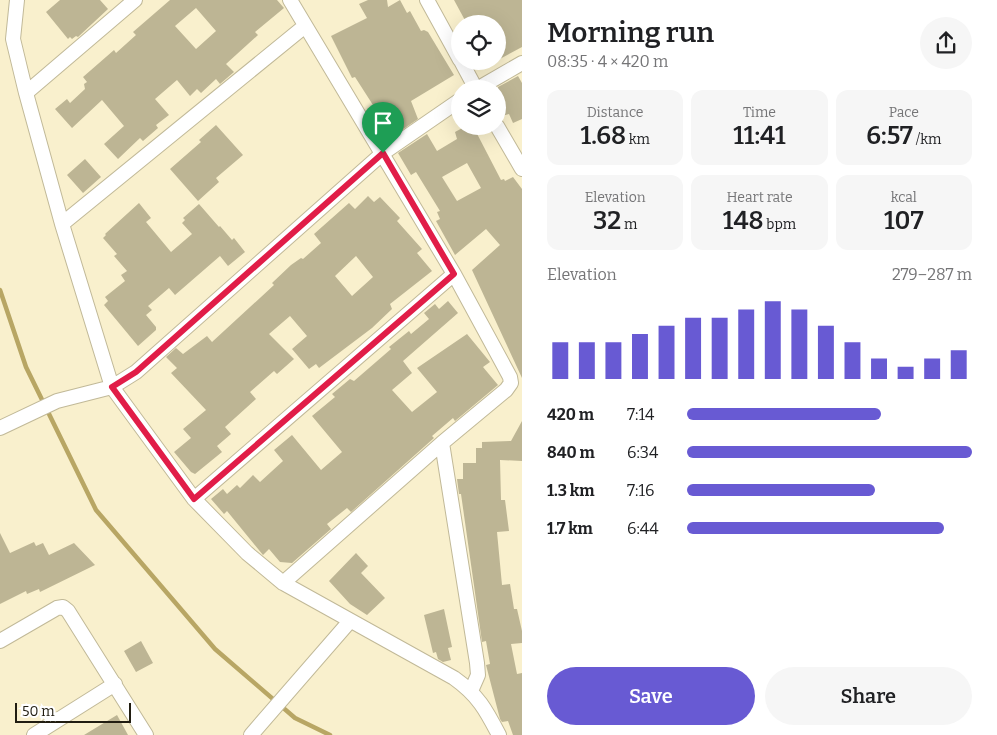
<!DOCTYPE html>
<html lang="en">
<head>
<meta charset="utf-8">
<style>
  body { margin:0; font-family:Bitter,serif; background:#f6f6f6; color:#202124; height:100vh; display:flex; flex-direction:column; font-size:19px; white-space:nowrap }
  * { box-sizing:border-box; margin:0 }
  p { font-size:16px; color:#757577 }
  .icon { flex:none; width:28px; height:28px; fill:none; stroke:currentColor; stroke-width:2; stroke-linecap:round; stroke-linejoin:round }
  .map { position:relative; flex:1; overflow:hidden }
  .side { display:flex; flex-direction:column; background:#fff; width:475px }
  .side>* { flex:none }
  .controls { position:absolute; left:451px; top:15px; display:grid; gap:10px }
  .controls a { display:grid; place-items:center; width:55px; height:55px; border-radius:50%; background:#fff; box-shadow:0 5px 20px #0002; font-size:25px }
  .scale { position:absolute; left:15px; bottom:12px; width:116px; box-sizing:border-box; padding-left:5px; border:2px solid #211d11; border-top:0; font-size:14px; line-height:18px; white-space:nowrap; color:#211d11; -webkit-text-stroke:4px #fff; paint-order:stroke }
  .pin { position:absolute; display:grid; place-items:center; width:42px; height:42px; color:#fff; margin:-51px -21px; border-radius:50% 50% 50% 0; rotate:-45deg; box-shadow:0 0 5px #0007 }
  .pin .icon { rotate:45deg }
  .round { display:grid; place-items:center; flex:none; width:52px; height:52px; border-radius:26px; background:#f6f6f6 }
  .overview { display:flex; align-items:center; justify-content:space-between; height:85px; padding:0 25px }
  h1 { font-size:28px; font-weight:600; line-height:38px }
  .stats { display:grid; grid-template-columns:repeat(3,1fr); gap:8px; height:85px; padding:5px 25px }
  .stats div { display:grid; align-content:center; border-radius:12px; background:#f6f6f6; text-align:center }
  .stats b { font-size:25px; font-weight:600 }
  .stats small { font-size:14px; font-weight:400 }
  .stats p { font-size:14px }
  .chart { height:140px; padding:10px 25px }
  .chart p { display:flex; justify-content:space-between }
  .chart svg { width:100%; height:90px; margin-top:5px; stroke:#685ad3; stroke-width:6 }
  .primary-button { display:flex; gap:10px; margin-top:auto; padding:10px 25px }
  .primary-button a { flex:1; height:58px; border-radius:30px; background:#685ad3; color:#fff; font-size:20px; font-weight:600; line-height:58px; text-align:center }
  .primary-button a+a { background:#f6f6f6; color:#202124 }
  ul { padding:0 25px; list-style:none; font-size:16px }
  li { display:grid; grid-template-columns:80px 60px 1fr; align-items:center; height:38px }
  li i { height:12px; border-radius:6px; background:#685ad3 }
  main { display:flex; flex:1; min-height:0 }
  .map>svg:first-child { display:block }
  .lines { fill:none; stroke-linecap:round; stroke-linejoin:round }
  .stream { stroke:#b8a664; stroke-width:4.5 }
  .building { fill:#bdb594; fill-rule:evenodd }
  .minor-casing { stroke:#c1b998; stroke-width:16 }
  .minor { stroke:#fff; stroke-width:14 }
  .route-casing { stroke:#fff; stroke-width:10 }
  .route { stroke:#e11d48; stroke-width:6 }
</style>
</head>
<body>
<main>
<div class="map">
<svg width="522" height="735" viewBox="0 0 522 735">
  <rect width="100%" height="100%" fill="#f9f0cd"/>
  <g class="lines">
    <path class="stream" d="M 0,290 L 26,367 L 96,510 L 215,649 L 295,718 L 330,735"/>
  </g>
  <path class="building" d="M 60,0 L 100,0 L 108,9 L 78,37 L 76,36 L 72,39 L 70,37 L 68,39 L 46,12 Z
    M 170,0 L 277,0 L 284,8 L 255,32 L 258,35 L 226,64 L 234,72 L 220,84 L 216,79 L 201,93 L 197,89 L 190,96 L 177,80 L 155,99 L 169,115 L 156,125 L 158,128 L 143,141 L 140,138 L 118,159 L 104,144 L 124,126 L 102,100 L 72,128 L 55,109 L 67,99 L 70,103 L 85,89 L 84,84 L 87,82 L 83,77 L 114,50 L 116,53 L 136,35 L 133,32 ZM 196,8 L 216,31 L 196,49 L 175,26 Z
    M 368,0 L 387,0 L 388,7 L 400,0 L 407,13 L 410,11 L 421,31 L 424,30 L 428,32 L 454,75 L 411,101 L 418,119 L 399,132 L 387,112 L 380,116 L 355,77 L 352,78 L 331,36 L 367,18 L 359,4 Z
    M 454,0 L 522,0 L 522,47 L 498,60 L 498,24 L 467,24 Z
    M 518,76 L 522,83 L 522,119 L 513,123 L 509,114 L 498,117 L 498,87 Z
    M 216,125 L 243,155 L 216,178 L 219,182 L 198,201 L 170,169 L 201,142 L 199,140 Z
    M 466,126 L 473,126 L 501,180 L 504,179 L 505,181 L 513,177 L 522,189 L 522,378 L 472,270 L 500,245 L 486,229 L 455,255 L 436,221 L 440,219 L 437,212 L 440,211 L 416,172 L 411,175 L 398,153 L 427,134 L 437,151 L 457,139 L 455,132 ZM 467,163 L 481,188 L 457,201 L 442,177 Z
    M 85,159 L 101,177 L 83,193 L 67,175 Z
    M 368,196 L 374,202 L 380,197 L 400,218 L 397,221 L 422,249 L 417,253 L 432,271 L 390,304 L 392,309 L 372,328 L 319,368 L 316,364 L 309,369 L 292,349 L 307,336 L 290,316 L 269,334 L 294,359 L 277,374 L 274,371 L 250,392 L 256,399 L 225,427 L 231,434 L 217,446 L 222,452 L 195,474 L 191,472 L 174,452 L 191,438 L 183,429 L 206,410 L 171,373 L 177,368 L 166,357 L 176,348 L 183,354 L 207,336 L 212,342 L 274,285 L 272,283 L 291,265 L 301,258 L 303,259 L 321,243 L 314,234 L 349,203 L 355,209 ZM 356,256 L 373,277 L 352,296 L 335,276 Z
    M 139,203 L 151,218 L 146,222 L 171,252 L 192,234 L 182,223 L 185,220 L 183,218 L 199,204 L 219,227 L 220,226 L 232,240 L 234,238 L 245,252 L 228,266 L 220,256 L 175,295 L 169,288 L 148,306 L 152,310 L 146,315 L 156,327 L 156,330 L 138,346 L 104,305 L 108,301 L 105,297 L 125,281 L 121,275 L 127,271 L 114,256 L 117,254 L 103,238 L 106,235 L 105,234 Z
    M 448,301 L 458,313 L 403,361 L 412,373 L 392,390 L 412,412 L 437,392 L 417,368 L 467,334 L 490,362 L 483,367 L 498,385 L 455,421 L 453,418 L 432,436 L 434,438 L 351,512 L 347,508 L 327,524 L 331,529 L 292,563 L 280,562 L 269,549 L 263,555 L 227,511 L 224,514 L 211,499 L 223,489 L 227,494 L 237,485 L 240,488 L 253,475 L 260,482 L 283,461 L 274,450 L 292,435 L 321,470 L 342,452 L 312,416 L 335,397 L 332,394 L 350,379 L 354,381 L 391,349 L 389,347 L 409,331 L 411,334 L 429,319 L 424,313 L 435,304 L 439,309 Z
    M 522,421 L 522,461 L 500,460 L 501,500 L 505,500 L 509,531 L 497,532 L 502,585 L 510,584 L 514,609 L 517,609 L 522,631 L 522,643 L 511,644 L 517,674 L 522,673 L 522,735 L 513,735 L 508,721 L 502,722 L 500,719 L 486,665 L 490,664 L 486,641 L 482,642 L 461,494 L 459,494 L 457,479 L 463,479 L 463,463 L 476,463 L 476,448 L 482,448 L 482,442 L 511,441 Z
    M 0,533 L 10,553 L 34,542 L 36,546 L 43,543 L 49,555 L 74,543 L 95,565 L 40,592 L 39,589 L 27,594 L 26,591 L 0,604 Z
    M 356,553 L 368,566 L 361,573 L 385,598 L 367,615 L 350,604 L 329,581 Z
    M 444,609 L 452,647 L 448,648 L 451,660 L 443,662 L 438,659 L 436,652 L 433,653 L 424,615 Z
    M 141,641 L 153,663 L 136,672 L 124,651 Z
    M 117,715 L 128,735 L 84,735 Z"/>
  <g class="lines">
    <defs>
      <path id="minor" d="M 17,0 L 13,39 L 26,93 L 62,224 L 112,387 L 194,499 L 247,553 L 283,583 L 454,678 C 478,695 486,710 499,735
        M 427,0 L 460,60
        M 461,61 L 476,89
        M 477,89 L 522,63
        M 26,93 L 135,0
        M 497,126 L 522,169
        M 62,224 L 305,26
        M 0,428 L 57,401 L 112,387 L 136,372 L 383,153 L 460,100
        M 442,443 L 477,663 L 478,675 L 471,691
        M 194,499 L 454,274
        M 283,583 L 442,443 L 506,390 L 511,383 L 510,377 L 454,274 L 290,0
        M 0,641 L 57,608 L 63,607 L 68,611 L 146,735
        M 34,735 L 115,684
        M 251,735 L 350,621"/>
    </defs>
    <use href="#minor" class="minor-casing"/>
    <use href="#minor" class="minor"/>
  </g>
  <g class="lines">
    <defs>
      <path id="route" d="M 383,153 L 454,274 L 194,499 L 112,387 L 136,372 Z"/>
    </defs>
    <use href="#route" class="route-casing"/>
    <use href="#route" class="route"/>
  </g>
</svg>
<div class="controls">
<a><svg class="icon" aria-label="locate" viewBox="0 0 24 24"><circle cx="12" cy="12" r="6"/><path d="M12 2v4M12 18v4M2 12h4M18 12h4"/></svg></a>
<a><svg class="icon" aria-label="layers" viewBox="0 0 24 24"><path d="M12 4l9 5-9 5-9-5zM3 14l9 5 9-5"/></svg></a>
</div>
<div class="scale">50 m</div>
<div class="pin" style="left:383px;top:153px;background:#1e9e55"><svg class="icon" aria-label="arrive" viewBox="0 0 24 24"><path d="M6 21V4h12l-3 4 3 4H6"/></svg></div>
</div>
<section class="side">
<div class="overview"><div><h1>Morning run</h1><p>08:35 · 4 × 420 m</p></div><a class="round"><svg class="icon" aria-label="share" viewBox="0 0 24 24"><path d="M12 15V3M7 8l5-5 5 5M5 13v7h14v-7"/></svg></a></div>
<div class="stats">
<div><p>Distance</p><b>1.68<small> km</small></b></div>
<div><p>Time</p><b>11:41</b></div>
<div><p>Pace</p><b>6:57<small> /km</small></b></div>
</div>
<div class="stats">
<div><p>Elevation</p><b>32<small> m</small></b></div>
<div><p>Heart rate</p><b>148<small> bpm</small></b></div>
<div><p>kcal</p><b>107</b></div>
</div>
<div class="chart"><p><span>Elevation</span>279–287 m</p>
<svg viewBox="0 0 160 44" preserveAspectRatio="none"><path d="M5 44V26M15 44V26M25 44V26M35 44V22M45 44V18M55 44V14M65 44V14M75 44V10M85 44V6M95 44V10M105 44V18M115 44V26M125 44V34M135 44V38M145 44V34M155 44V30"/></svg>
</div>
<ul>
<li><b>420 m</b>7:14<i style="width:68%"></i></li>
<li><b>840 m</b>6:34<i style="width:100%"></i></li>
<li><b>1.3 km</b>7:16<i style="width:66%"></i></li>
<li><b>1.7 km</b>6:44<i style="width:90%"></i></li>
</ul>
<div class="primary-button"><a>Save</a><a>Share</a></div>
</section>
</main>
</body>
</html>
